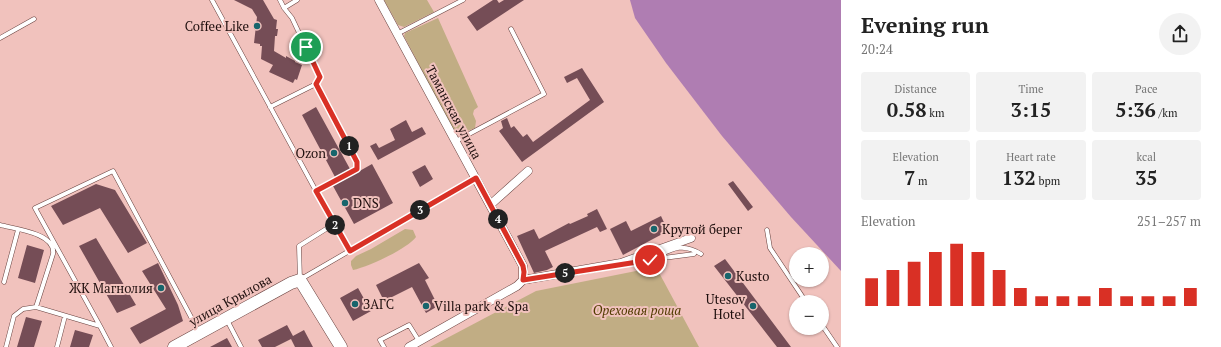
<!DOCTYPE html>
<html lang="en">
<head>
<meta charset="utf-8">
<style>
  body { margin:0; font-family:"PT Serif",serif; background:#f2f2f2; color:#222; height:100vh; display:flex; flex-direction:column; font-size:15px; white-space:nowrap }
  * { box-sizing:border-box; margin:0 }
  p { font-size:13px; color:#767676 }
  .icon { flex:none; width:22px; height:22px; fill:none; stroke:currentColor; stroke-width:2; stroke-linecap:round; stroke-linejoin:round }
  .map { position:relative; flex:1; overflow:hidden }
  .sheet { display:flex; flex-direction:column; background:#fff; width:380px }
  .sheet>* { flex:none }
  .controls { position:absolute; left:789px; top:247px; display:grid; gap:8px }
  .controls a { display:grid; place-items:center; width:40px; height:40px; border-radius:50%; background:#fff; box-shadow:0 1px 3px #0004; font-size:20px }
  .pin { position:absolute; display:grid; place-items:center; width:34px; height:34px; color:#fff; margin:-17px; border:2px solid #fff; border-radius:50%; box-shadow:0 1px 4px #0007 }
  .km { position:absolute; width:20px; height:20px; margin:-10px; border-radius:50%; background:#222; color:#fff; font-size:11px; line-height:20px; text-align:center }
  .round { display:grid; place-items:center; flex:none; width:42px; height:42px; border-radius:21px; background:#f2f2f2 }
  .summary { display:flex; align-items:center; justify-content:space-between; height:68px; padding:0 20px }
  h1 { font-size:22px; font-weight:700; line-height:30px }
  .figures { display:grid; grid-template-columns:repeat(3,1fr); gap:6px; height:68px; padding:4px 20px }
  .figures div { display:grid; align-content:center; border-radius:4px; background:#f2f2f2; text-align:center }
  .figures b { font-size:20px; font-weight:700 }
  .figures small { font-size:11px; font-weight:400 }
  .figures p { font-size:11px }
  .chart { height:112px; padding:8px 20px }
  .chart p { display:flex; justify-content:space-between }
  .chart svg { width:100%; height:72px; margin-top:4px; stroke:#d93025; stroke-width:6 }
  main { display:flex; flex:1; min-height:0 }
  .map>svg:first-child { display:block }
  .green { fill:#c1ad84 }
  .water { fill:#af7db2 }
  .building { fill:#754d56 }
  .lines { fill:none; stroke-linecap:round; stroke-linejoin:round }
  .lane-casing { stroke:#69423f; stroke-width:5 }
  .street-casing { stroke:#69423f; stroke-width:9 }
  .secondary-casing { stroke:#69423f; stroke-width:13 }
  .lane { stroke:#fff; stroke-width:4 }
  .street { stroke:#fff; stroke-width:8 }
  .secondary { stroke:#fff; stroke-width:12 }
  .route-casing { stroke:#fff; stroke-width:8 }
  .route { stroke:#d93025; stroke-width:5 }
  .poi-dot { fill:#17656c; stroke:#f1c2bd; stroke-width:1.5 }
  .labels { text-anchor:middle; stroke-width:4; stroke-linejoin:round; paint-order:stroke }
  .poi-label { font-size:13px; fill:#1f0f0e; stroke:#f1c2bd; text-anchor:start }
  .street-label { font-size:13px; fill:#1f0f0e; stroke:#f1c2bd }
  .park-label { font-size:13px; font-style:italic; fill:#513b00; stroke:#f1c2bd }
</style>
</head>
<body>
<main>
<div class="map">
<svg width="841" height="347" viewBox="0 0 841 347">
  <rect width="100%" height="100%" fill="#f1c2bd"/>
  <path class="green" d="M 384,0 L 427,0 L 434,12 L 404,27 L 398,25 Z
    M 438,18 L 478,107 L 474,110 L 473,114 L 476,121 L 475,128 L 460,134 L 454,132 L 404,36 L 405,33 Z
    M 405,229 L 413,230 L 416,237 C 407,249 368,267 353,270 L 351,265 L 351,261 L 356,256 L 371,249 Z
    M 656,267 L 699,347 L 430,347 L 536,291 Z"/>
  <path class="water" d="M 630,0 L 841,0 L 841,271 L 791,217 L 722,136 L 666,63 L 635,18 Z"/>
  <path class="building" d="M 234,0 L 263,0 L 274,19 L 277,20 L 276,29 L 278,29 L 277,36 L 275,36 L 274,51 L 286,58 L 286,56 L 295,61 L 295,62 L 302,65 L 297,80 L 295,79 L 293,83 L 269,72 L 273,65 L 261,59 L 262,46 L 260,46 L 260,44 L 254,43 L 257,17 L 252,9 Z
    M 493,0 L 497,0 L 499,3 L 504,0 L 524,0 L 477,31 L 467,17 Z
    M 582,68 L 604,102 L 522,162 L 499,131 L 503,128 L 501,121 L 507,118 L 511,128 L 514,126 L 523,137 L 527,134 L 533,142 L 590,100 L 577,78 L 567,83 L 564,77 Z
    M 316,107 L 350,169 L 335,177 L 302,115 Z
    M 406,120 L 412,132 L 422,127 L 426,134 L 378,160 L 370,146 L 376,143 L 379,148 L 395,140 L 390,129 Z
    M 372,164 L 393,203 L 354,224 L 333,186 Z
    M 425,165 L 433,179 L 420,187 L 412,172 Z
    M 733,181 L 753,207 L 748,211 L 728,184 Z
    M 96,184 L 115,190 L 147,243 L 128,253 L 100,208 L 63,225 L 51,206 Z
    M 597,209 L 607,229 L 600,232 L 597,227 L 545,251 L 553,267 L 547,270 L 534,273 L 517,236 L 534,229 L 539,239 L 569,223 L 570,224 L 588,216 L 587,214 Z
    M 661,216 L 668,231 L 623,255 L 610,229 L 626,221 L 631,231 Z
    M 96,238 L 136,305 L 117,313 L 79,246 Z
    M 27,245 L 44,250 L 35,283 L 18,278 Z
    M 725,259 L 791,347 L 777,347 L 714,266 Z
    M 158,263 L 178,305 L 183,321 L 140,344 L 130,328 L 166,309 L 142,271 Z
    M 419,263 L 429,278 L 425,280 L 438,306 L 426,313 L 412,287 L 384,301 L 376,285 Z
    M 358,288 L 371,311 L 353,321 L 340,298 Z
    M 26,317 L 42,321 L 34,347 L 17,347 Z
    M 287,325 L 293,336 L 304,330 L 313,347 L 295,347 L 291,339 L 275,347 L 262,347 L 258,340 Z
    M 75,330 L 93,335 L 89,347 L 70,347 Z
    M 227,338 L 232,347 L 210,347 Z"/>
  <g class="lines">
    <defs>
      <path id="lane" d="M 212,0 L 334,224 L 299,246 L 300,280
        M 280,0 L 284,8 L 297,0
        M 397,34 L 463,0
        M 0,38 L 34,19
        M 270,107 L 316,84 L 320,77 L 292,18 L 284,8
        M 456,141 L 544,94 L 511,29
        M 316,191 L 357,169 L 357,161 L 316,84
        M 334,224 L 350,251
        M 0,225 C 15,229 56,233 53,254 L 36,307 L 100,326 L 111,347
        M 767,230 L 770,248 L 806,302
        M 654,258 C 672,249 682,242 701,254
        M 633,262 L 694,254
        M 301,279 L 475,178
        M 4,282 L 18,230
        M 227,320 L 241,347
        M 822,325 L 837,347
        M 100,326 L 35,208 L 113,171 L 199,332
        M 6,347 L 14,316 L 23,309 L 36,307
        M 57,347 L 65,316
        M 384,347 L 380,340 L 409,325 L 419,341"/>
      <path id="street" d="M 379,0 L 523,266 L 523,280
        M 490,205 L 528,171
        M 409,347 L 517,286 L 523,280 L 621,263 L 691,238"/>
      <path id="secondary" d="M 174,347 L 291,283 L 300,280 L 341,347"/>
    </defs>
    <use href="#lane" class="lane-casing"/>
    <use href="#street" class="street-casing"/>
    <use href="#secondary" class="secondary-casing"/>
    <use href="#lane" class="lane"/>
    <use href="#street" class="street"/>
    <use href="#secondary" class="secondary"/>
  </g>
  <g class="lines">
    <defs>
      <path id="route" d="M 306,47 L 320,77 L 316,84 L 357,162 L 357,169 L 316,191 L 350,251 L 476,178 L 523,266 L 524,272 L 523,280 L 650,260"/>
    </defs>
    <use href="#route" class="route-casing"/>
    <use href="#route" class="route"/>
  </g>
  <g class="poi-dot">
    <circle cx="257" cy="26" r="4"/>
    <circle cx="334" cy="153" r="4"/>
    <circle cx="345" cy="203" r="4"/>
    <circle cx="654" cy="229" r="4"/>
    <circle cx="728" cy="276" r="4"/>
    <circle cx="161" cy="288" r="4"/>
    <circle cx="355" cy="304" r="4"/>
    <circle cx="426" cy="306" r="4"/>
    <circle cx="753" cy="306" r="4"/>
  </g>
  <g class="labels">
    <g class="poi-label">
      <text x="249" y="31" text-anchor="end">Coffee Like</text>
      <text x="326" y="158" text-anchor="end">Ozon</text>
      <text x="353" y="208">DNS</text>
      <text x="662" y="234">Крутой берег</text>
      <text x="736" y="281">Kusto</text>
      <text x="153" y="293" text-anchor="end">ЖК Магнолия</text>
      <text x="745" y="304" text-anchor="end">Utesov<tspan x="745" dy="15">Hotel</tspan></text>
      <text x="363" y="309">ЗАГС</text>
      <text x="434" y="311">Villa park &amp; Spa</text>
    </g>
    <g class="street-label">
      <text transform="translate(454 112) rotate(62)" y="5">Таманская улица</text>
      <text transform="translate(230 300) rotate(-29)" y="5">улица Крылова</text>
    </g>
    <g class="park-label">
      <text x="637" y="315">Ореховая роща</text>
    </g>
  </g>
</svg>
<div class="controls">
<a>+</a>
<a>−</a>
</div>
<div class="pin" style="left:306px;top:47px;background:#1e9e55"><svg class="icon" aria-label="arrive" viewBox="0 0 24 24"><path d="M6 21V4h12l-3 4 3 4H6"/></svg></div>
<div class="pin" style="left:650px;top:260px;background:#d93025"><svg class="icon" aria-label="check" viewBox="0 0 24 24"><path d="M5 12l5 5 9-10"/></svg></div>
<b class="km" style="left:349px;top:146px">1</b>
<b class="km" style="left:335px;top:225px">2</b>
<b class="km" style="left:420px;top:210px">3</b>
<b class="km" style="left:498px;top:219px">4</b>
<b class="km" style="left:565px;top:273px">5</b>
</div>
<section class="sheet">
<div class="summary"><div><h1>Evening run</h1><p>20:24</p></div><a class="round"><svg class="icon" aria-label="share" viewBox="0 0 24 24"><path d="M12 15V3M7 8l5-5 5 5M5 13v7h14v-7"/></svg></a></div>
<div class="figures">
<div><p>Distance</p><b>0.58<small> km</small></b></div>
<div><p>Time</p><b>3:15</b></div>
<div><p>Pace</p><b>5:36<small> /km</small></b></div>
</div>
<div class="figures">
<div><p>Elevation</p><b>7<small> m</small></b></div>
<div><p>Heart rate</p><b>132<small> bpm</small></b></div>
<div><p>kcal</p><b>35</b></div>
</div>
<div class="chart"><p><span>Elevation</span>251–257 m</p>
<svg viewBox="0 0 160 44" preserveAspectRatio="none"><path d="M5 44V27M15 44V22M25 44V17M35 44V11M45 44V6M55 44V11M65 44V22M75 44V33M85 44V38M95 44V38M105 44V38M115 44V33M125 44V38M135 44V38M145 44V38M155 44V33"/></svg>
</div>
</section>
</main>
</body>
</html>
